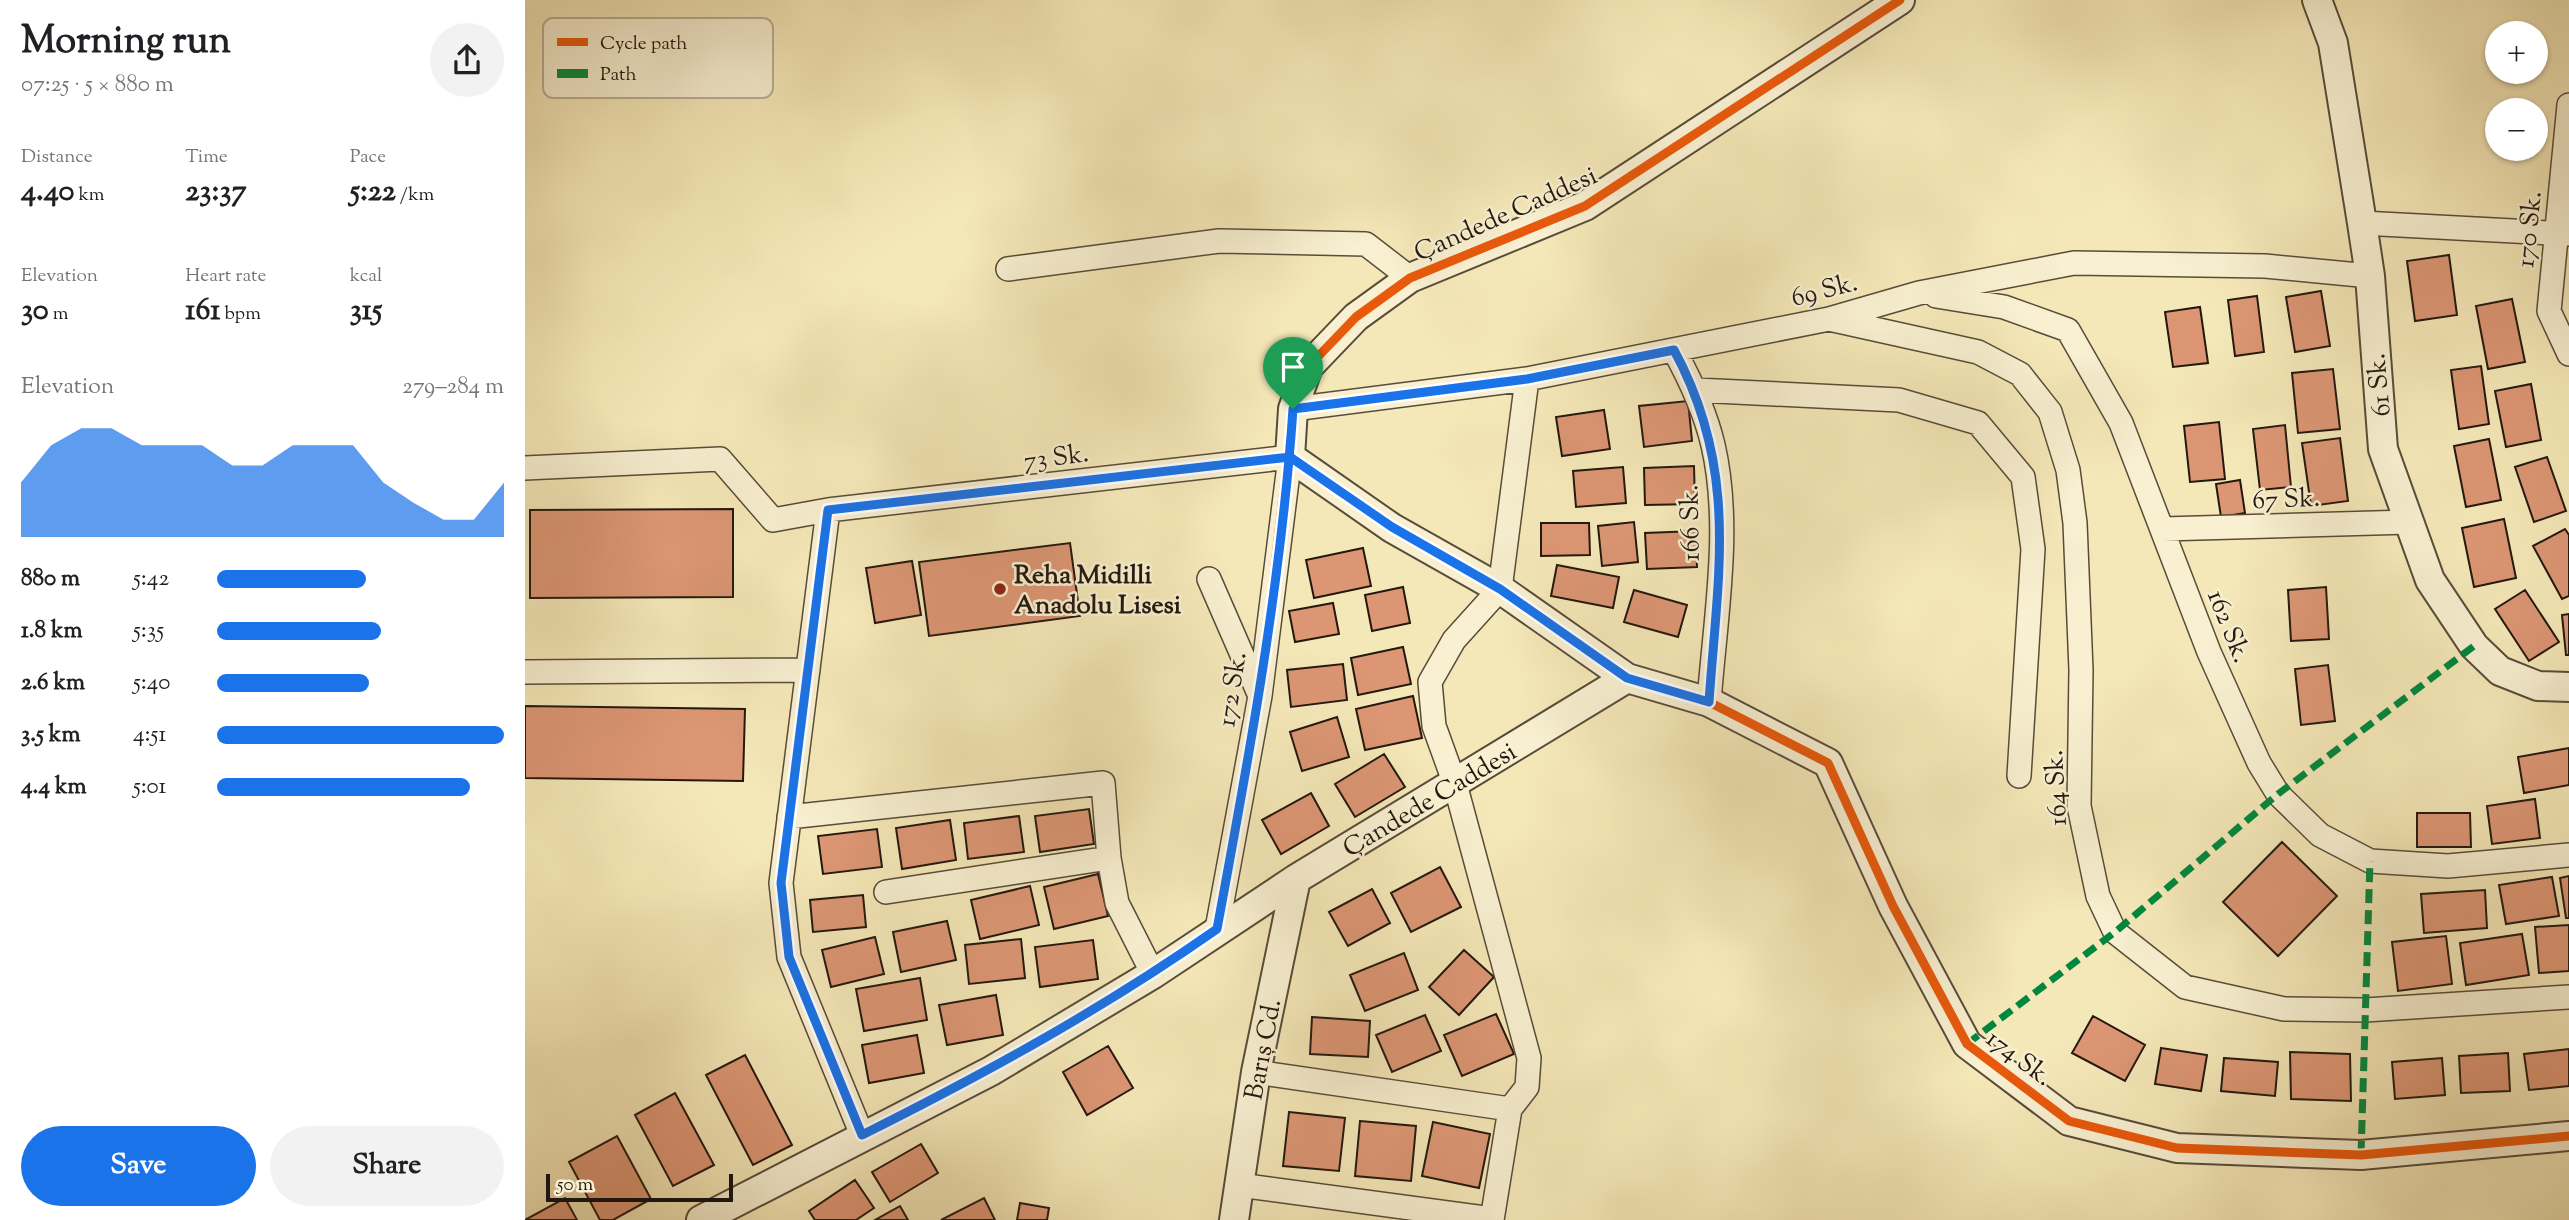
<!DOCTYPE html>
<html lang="en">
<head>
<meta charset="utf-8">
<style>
  body { margin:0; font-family:"Sorts Mill Goudy",serif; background:#f2f2f2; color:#202124; height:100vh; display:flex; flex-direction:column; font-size:26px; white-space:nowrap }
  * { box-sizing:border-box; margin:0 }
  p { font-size:23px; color:#757577 }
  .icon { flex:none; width:38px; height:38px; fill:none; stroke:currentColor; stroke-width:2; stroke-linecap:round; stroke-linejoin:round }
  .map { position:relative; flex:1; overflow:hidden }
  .panel { display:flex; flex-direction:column; background:#fff; width:525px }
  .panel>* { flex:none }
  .tools { position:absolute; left:1960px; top:21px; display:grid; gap:14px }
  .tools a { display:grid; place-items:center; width:63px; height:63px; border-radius:50%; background:#fff; box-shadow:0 2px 5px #0004; font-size:35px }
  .scale { position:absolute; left:21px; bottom:18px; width:187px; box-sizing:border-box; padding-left:7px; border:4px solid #23180f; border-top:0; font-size:19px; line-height:24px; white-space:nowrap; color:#23180f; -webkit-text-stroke:5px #f8f0d1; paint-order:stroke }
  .pin { position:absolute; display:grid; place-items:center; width:60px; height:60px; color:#fff; margin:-72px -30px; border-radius:50% 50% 50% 0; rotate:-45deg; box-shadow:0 0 7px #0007 }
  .pin .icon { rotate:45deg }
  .round { display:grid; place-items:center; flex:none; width:74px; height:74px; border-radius:37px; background:#f2f2f2 }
  .head { display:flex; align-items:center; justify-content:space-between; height:119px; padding:0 21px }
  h1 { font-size:38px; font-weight:800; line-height:52px }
  .figures { display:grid; grid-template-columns:repeat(3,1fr); gap:10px; height:119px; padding:7px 21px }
  .figures div { display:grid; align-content:center }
  .figures b { font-size:30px; font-weight:800 }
  .figures small { font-size:19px; font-weight:400 }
  .figures p { font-size:19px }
  .chart { height:196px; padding:14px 21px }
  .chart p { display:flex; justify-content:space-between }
  .chart svg { width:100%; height:126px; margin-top:7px; fill:#1a73e8; opacity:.7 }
  .action { display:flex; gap:14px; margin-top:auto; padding:14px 21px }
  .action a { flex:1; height:80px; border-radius:42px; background:#1a73e8; color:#fff; font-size:28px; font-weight:800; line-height:80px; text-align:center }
  .action a+a { background:#f2f2f2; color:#202124 }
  ul { padding:0 21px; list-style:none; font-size:23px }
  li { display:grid; grid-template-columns:112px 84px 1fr; align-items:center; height:52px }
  li i { height:18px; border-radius:9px; background:#1a73e8 }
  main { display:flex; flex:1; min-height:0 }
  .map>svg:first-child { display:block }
  .building { fill:#dc9674; stroke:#23180f; stroke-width:2 }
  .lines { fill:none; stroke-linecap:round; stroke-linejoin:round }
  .minor-casing { stroke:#584c39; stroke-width:26 }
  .tertiary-casing { stroke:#584c39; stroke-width:32 }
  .minor { stroke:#f8f0d1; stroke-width:23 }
  .tertiary { stroke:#f8f0d1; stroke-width:28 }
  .quiet { stroke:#00873e; stroke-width:7; stroke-dasharray:14 7; stroke-linecap:butt }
  .cycleway-casing { stroke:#f8f0d1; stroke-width:13 }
  .cycleway { stroke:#e8590c; stroke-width:9 }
  .route-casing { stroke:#fff; stroke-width:14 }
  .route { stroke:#1a73e8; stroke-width:9 }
  .poi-dot { fill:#8f2418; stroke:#f8f0d1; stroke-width:2.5 }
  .labels { text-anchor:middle; stroke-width:5; stroke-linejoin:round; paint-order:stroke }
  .street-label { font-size:26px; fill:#23180f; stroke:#f8f0d1 }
  .poi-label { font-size:26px; font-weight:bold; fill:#23180f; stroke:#f8f0d1; text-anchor:start }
  .key { fill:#f8f0d1; stroke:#b8af97; stroke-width:2 }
  .key-label { font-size:19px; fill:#23180f }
</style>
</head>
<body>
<main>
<section class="panel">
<div class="head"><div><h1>Morning run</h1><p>07:25 · 5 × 880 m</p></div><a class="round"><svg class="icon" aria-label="share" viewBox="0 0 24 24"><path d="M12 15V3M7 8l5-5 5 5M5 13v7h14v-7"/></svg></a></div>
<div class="figures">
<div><p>Distance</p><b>4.40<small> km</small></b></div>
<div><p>Time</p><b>23:37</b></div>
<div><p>Pace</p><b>5:22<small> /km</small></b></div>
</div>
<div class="figures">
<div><p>Elevation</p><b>30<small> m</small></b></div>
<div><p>Heart rate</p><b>161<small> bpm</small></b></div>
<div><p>kcal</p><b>315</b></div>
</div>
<div class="chart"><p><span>Elevation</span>279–284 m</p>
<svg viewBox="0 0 160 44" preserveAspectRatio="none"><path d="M0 44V25L10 12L20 6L30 6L40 12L50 12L60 12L70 19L80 19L90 12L100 12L110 12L120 25L130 32L140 38L150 38L160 25V44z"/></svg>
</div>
<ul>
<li><b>880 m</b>5:42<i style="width:52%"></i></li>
<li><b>1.8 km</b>5:35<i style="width:57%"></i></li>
<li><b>2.6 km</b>5:40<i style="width:53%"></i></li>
<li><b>3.5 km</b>4:51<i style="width:100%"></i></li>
<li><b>4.4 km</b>5:01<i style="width:88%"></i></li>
</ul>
<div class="action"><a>Save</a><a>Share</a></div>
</section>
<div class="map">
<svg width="2044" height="1220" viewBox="0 0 2044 1220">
  <rect width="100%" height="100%" fill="#f5e8b8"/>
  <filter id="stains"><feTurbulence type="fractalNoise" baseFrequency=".00286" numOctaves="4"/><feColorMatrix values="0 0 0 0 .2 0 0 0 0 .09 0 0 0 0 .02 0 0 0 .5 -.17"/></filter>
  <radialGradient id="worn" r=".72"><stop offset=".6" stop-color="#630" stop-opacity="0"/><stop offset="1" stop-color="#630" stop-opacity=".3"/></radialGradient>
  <path class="building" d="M 1924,255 L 1932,315 L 1890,321 L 1882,261 Z
    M 1796,291 L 1805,346 L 1770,352 L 1761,297 Z
    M 1732,296 L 1739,352 L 1710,356 L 1703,300 Z
    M 1987,299 L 2000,362 L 1963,369 L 1951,306 Z
    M 1675,307 L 1683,363 L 1648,367 L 1640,312 Z
    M 1956,366 L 1964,424 L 1934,429 L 1926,370 Z
    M 1808,369 L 1815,429 L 1773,433 L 1767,373 Z
    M 2006,384 L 2016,440 L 1981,447 L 1970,391 Z
    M 1163,401 L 1167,441 L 1119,447 L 1114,406 Z
    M 1079,410 L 1085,449 L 1037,456 L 1031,417 Z
    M 1694,422 L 1700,479 L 1665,482 L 1659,426 Z
    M 1760,425 L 1766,487 L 1735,490 L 1728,429 Z
    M 1815,438 L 1823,501 L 1786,506 L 1777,443 Z
    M 1964,439 L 1976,500 L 1941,507 L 1929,446 Z
    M 2022,457 L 2041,511 L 2009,522 L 1990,467 Z
    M 1169,466 L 1170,504 L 1120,505 L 1119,468 Z
    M 1098,467 L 1101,503 L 1051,507 L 1048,471 Z
    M 1715,480 L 1720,513 L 1696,517 L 1691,484 Z
    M 208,509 L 208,597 L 5,598 L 5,510 Z
    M 1979,519 L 1991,578 L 1949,587 L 1937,528 Z
    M 1109,522 L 1113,562 L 1077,566 L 1073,526 Z
    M 1016,523 L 1064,523 L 1065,555 L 1016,556 Z
    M 2040,529 L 2044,535 L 2044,596 L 2037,599 L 2008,546 Z
    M 1171,531 L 1172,567 L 1122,569 L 1120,533 Z
    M 545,543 L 555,616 L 404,636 L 394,562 Z
    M 838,548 L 846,586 L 789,598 L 781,560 Z
    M 387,561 L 396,615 L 350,623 L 341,568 Z
    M 1032,565 L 1094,577 L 1088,608 L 1026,596 Z
    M 878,587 L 885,623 L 847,631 L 840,595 Z
    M 1801,587 L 1804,639 L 1766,641 L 1763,590 Z
    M 1109,590 L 1162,605 L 1153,637 L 1099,622 Z
    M 2000,590 L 2034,642 L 2004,661 L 1970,609 Z
    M 808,603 L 814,634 L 770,642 L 764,611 Z
    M 2044,614 L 2044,655 L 2041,655 L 2037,615 Z
    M 878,647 L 886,684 L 833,695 L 826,658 Z
    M 818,664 L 822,700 L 766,707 L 762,670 Z
    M 1803,665 L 1810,721 L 1776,725 L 1770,669 Z
    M 888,696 L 897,738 L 840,750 L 831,709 Z
    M 0,706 L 220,709 L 218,781 L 0,778 Z
    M 812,717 L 824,757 L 777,771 L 765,732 Z
    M 2044,748 L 2044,785 L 1999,793 L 1993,757 Z
    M 859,754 L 880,787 L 830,817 L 810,784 Z
    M 786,793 L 804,826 L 756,854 L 737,820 Z
    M 2010,799 L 2015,838 L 1967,844 L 1962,806 Z
    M 564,809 L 569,844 L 515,852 L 510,816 Z
    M 1892,813 L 1945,813 L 1946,847 L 1892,847 Z
    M 494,816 L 499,852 L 443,859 L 439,823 Z
    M 425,820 L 431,860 L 377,869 L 371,828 Z
    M 352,829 L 357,867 L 298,874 L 293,836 Z
    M 1757,842 L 1812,896 L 1753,956 L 1698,902 Z
    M 915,867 L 936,907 L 886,932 L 866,893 Z
    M 573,874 L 583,916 L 529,929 L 519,887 Z
    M 2044,876 L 2044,918 L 2041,918 L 2035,878 Z
    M 2027,877 L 2034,916 L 1981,924 L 1974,885 Z
    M 505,886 L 514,925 L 455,939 L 446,900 Z
    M 847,889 L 865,923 L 823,946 L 804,912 Z
    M 1960,890 L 1962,928 L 1899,933 L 1896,894 Z
    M 338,895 L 341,927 L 288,932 L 285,900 Z
    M 422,921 L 431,960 L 376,972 L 368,932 Z
    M 2044,925 L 2044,971 L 2014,973 L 2010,927 Z
    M 1997,934 L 2004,975 L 1941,985 L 1935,943 Z
    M 1921,936 L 1927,984 L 1873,991 L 1867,942 Z
    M 350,937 L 359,974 L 306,987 L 297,950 Z
    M 496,939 L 500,978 L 444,984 L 440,945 Z
    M 568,940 L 573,979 L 515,987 L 510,947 Z
    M 939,950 L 969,977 L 934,1015 L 904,987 Z
    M 879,953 L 893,990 L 840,1011 L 825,975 Z
    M 395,978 L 402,1020 L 339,1031 L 331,989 Z
    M 471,995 L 478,1035 L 422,1045 L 414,1005 Z
    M 971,1014 L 989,1054 L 937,1076 L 919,1035 Z
    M 900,1015 L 916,1051 L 867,1072 L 851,1035 Z
    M 1568,1016 L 1620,1045 L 1600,1081 L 1547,1053 Z
    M 787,1017 L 845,1021 L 843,1057 L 785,1054 Z
    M 392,1035 L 399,1073 L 344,1083 L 337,1045 Z
    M 583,1046 L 608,1088 L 562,1115 L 538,1072 Z
    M 1636,1048 L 1682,1055 L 1676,1091 L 1630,1084 Z
    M 2044,1049 L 2044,1086 L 2004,1090 L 1999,1054 Z
    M 1765,1052 L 1825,1054 L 1826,1101 L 1766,1099 Z
    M 1983,1053 L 1985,1091 L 1936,1093 L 1934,1056 Z
    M 220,1055 L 267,1145 L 228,1165 L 181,1075 Z
    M 1699,1058 L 1753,1062 L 1750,1096 L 1696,1091 Z
    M 1917,1058 L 1920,1095 L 1870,1099 L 1867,1062 Z
    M 150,1093 L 189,1165 L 148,1186 L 110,1115 Z
    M 764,1112 L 820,1118 L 814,1171 L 758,1166 Z
    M 835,1121 L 891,1126 L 886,1181 L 830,1176 Z
    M 908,1122 L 965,1134 L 954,1188 L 897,1176 Z
    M 92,1136 L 126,1199 L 88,1220 L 75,1220 L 44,1162 Z
    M 396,1144 L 413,1173 L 365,1202 L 347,1172 Z
    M 330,1180 L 349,1208 L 331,1220 L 290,1220 L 284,1211 Z
    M 40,1198 L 52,1220 L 0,1220 Z
    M 459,1198 L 470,1220 L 416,1220 Z
    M 495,1203 L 524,1208 L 522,1220 L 492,1220 Z
    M 375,1206 L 383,1220 L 350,1220 Z"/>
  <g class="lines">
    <defs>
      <path id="minor" d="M 2044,105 L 2024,311 L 2044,354
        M 1837,223 L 2044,234
        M 483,269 L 694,241 L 841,244 L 885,278
        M 1411,296 L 1479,307 L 1543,330 L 1596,423 L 1684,652 L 1734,763 L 1753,794 L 1795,835 L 1845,861 L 1923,866 L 2044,855
        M 1304,319 L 1453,352 L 1495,374 L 1525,412 L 1543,470 L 1550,523 L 1556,670 L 1554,806 L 1573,896 L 1590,932 L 1660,987 L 1759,1009 L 1840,1010 L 2044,997
        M 1149,350 C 1166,381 1180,411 1188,445 C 1207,527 1190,619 1184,702
        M 1171,390 L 1374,400 L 1453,423 L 1498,477 L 1508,549 L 1494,776
        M 768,409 L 1002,379 L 1304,319 L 1394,293 L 1549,263 L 1740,266 L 1845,276
        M 0,468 L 195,459 L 248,520 L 303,510 L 765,457 L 735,696 L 692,929
        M 303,510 L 256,883 L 264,957 L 337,1135
        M 1638,529 L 1884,522
        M 684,579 L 735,696
        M 0,672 L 283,670
        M 264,817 L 578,783 L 584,858 L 592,903 L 628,974
        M 361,892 L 584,858
        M 731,1072 L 985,1109
        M 714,1185 L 967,1219
        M 967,1220 L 985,1109 L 1002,1087 L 1004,1058 L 930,784 L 909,726 L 905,682 L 929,640 L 975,589 L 1002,379"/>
      <path id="tertiary" d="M 1375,0 L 1060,206 L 885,278 L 831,317 L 783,367 L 768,409 L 765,457 L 867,528 L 975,589 L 1102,678 L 1184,702 L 1303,763 L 1368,906 L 1442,1044 L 1544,1121 L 1652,1148 L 1836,1155 L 2044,1136
        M 1792,0 L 1808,43 L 1837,223 L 1845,276 L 1858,449 L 1905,580 L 1949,646 L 1975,671 L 2013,686 L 2044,687
        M 176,1220 L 466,1071 L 628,974 L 771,879 L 1102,678
        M 709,1220 L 731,1072 L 771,879"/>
    </defs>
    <use href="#minor" class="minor-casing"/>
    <use href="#tertiary" class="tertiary-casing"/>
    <use href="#minor" class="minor"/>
    <use href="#tertiary" class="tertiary"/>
    <path class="quiet" d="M 1442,1044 L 1590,932 L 1753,794 L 1949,646
      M 1836,1155 L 1845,861"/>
    <defs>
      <path id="cycleway" d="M 765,457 L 867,528 L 975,589 L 1102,678 L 1184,702 L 1303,763 L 1368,906 L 1442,1044 L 1544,1121 L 1652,1148 L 1836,1155 L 2044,1136
        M 692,929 L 735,696 L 768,409 L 783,367 L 831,317 L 885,278 L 1060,206 L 1375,0"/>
    </defs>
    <use href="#cycleway" class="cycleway-casing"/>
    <use href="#cycleway" class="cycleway"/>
  </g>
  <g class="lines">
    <defs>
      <path id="route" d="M 768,409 C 756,584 724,757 692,929 C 578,1009 461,1073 337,1135 L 264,957 L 256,883 L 303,510 L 765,457 L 867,527 L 975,589 L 1102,678 L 1184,702 C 1193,572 1214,470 1149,350 L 1002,379 L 768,409"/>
    </defs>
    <use href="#route" class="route-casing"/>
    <use href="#route" class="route"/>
  </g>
  <circle class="poi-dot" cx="475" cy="589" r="7"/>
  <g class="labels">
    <g class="street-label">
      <text transform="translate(980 213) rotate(-24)" y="9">Çandede Caddesi</text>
      <text transform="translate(2003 229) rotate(-84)" y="9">170 Sk.</text>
      <text transform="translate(1299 289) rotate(-14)" y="9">69 Sk.</text>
      <text transform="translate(1853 385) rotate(-95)" y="9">61 Sk.</text>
      <text transform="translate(531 456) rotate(-7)" y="9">73 Sk.</text>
      <text transform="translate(1761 498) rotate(-2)" y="9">67 Sk.</text>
      <text transform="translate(1164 523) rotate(-91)" y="9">166 Sk.</text>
      <text transform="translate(1705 626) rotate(68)" y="9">162 Sk.</text>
      <text transform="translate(706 689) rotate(-81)" y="9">172 Sk.</text>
      <text transform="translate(1530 788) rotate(-93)" y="9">164 Sk.</text>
      <text transform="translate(904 799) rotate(-31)" y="9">Çandede Caddesi</text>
      <text transform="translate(737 1049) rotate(-79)" y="9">Barış Cd.</text>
      <text transform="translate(1495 1057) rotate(37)" y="9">174 Sk.</text>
    </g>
    <g class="poi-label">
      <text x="489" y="583">Reha Midilli<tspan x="489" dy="30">Anadolu Lisesi</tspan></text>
    </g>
  </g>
  <rect x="18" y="18" width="230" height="80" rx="10" class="key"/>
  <rect x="32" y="38" width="31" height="8" fill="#e8590c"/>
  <rect x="32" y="69" width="31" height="9" fill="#00873e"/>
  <g class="key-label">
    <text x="75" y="49">Cycle path</text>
    <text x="75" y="80">Path</text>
  </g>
  <rect width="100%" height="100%" filter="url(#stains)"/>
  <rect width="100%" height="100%" fill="url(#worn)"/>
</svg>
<div class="tools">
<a>+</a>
<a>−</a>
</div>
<div class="scale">50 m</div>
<div class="pin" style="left:768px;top:409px;background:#1e9e55"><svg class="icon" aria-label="arrive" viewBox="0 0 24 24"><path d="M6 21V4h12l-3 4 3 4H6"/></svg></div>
</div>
</main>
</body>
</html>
